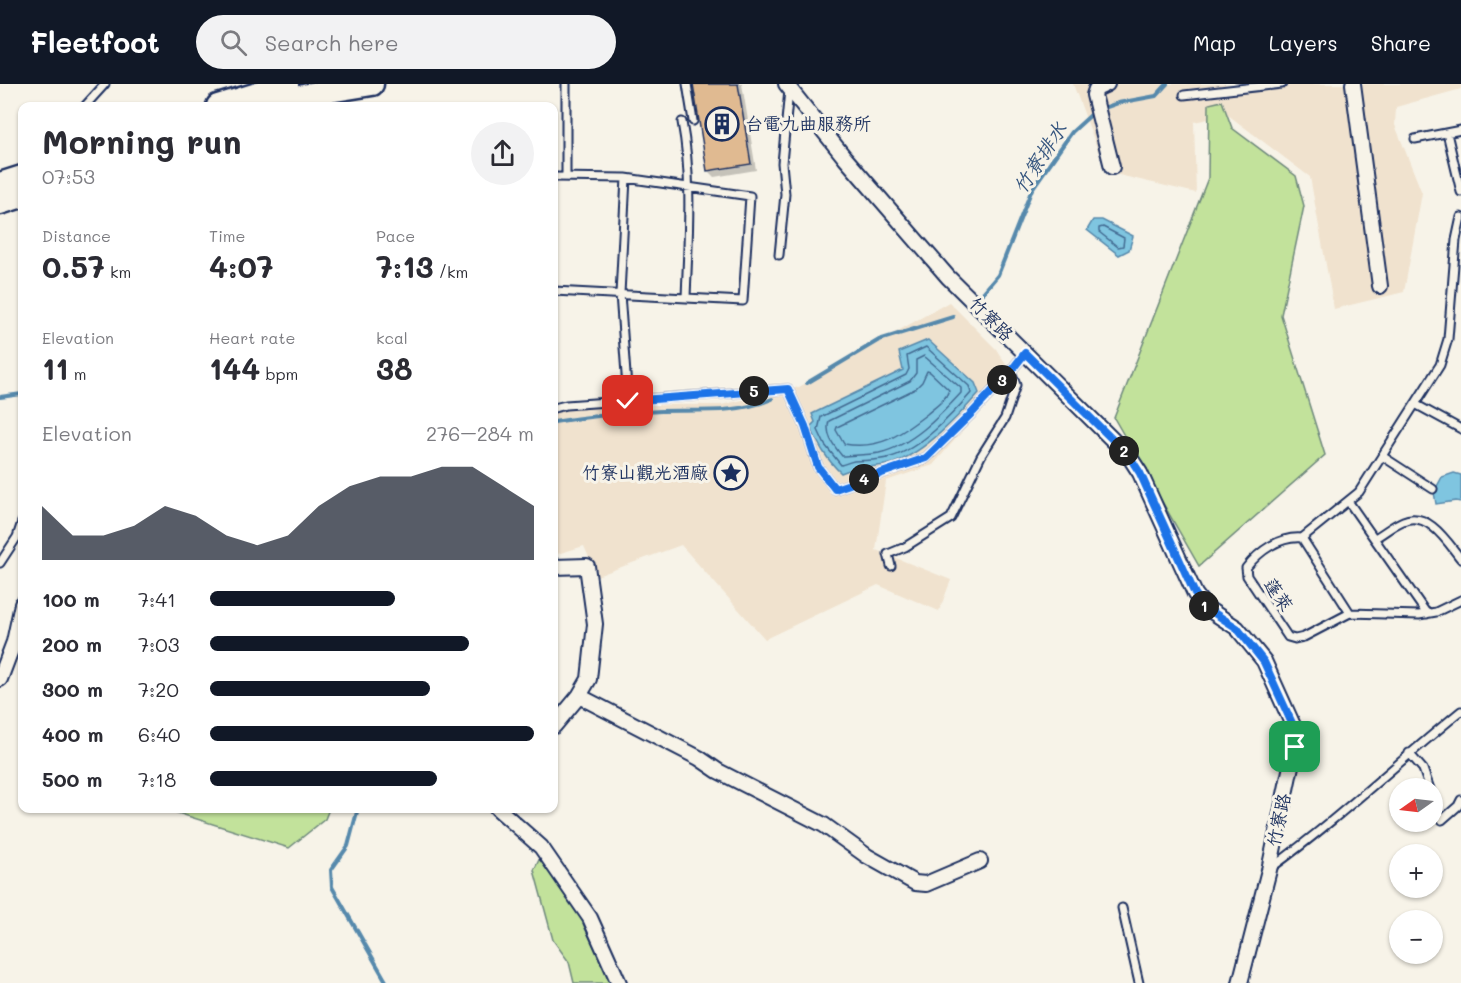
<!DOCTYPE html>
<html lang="en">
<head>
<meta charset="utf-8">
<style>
  body { margin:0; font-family:Mali,"LXGW WenKai TC",sans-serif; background:#f2f2f3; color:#2b2b33; height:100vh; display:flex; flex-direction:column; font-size:22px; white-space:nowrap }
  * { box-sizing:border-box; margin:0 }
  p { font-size:20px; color:#7c7c81 }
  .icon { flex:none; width:33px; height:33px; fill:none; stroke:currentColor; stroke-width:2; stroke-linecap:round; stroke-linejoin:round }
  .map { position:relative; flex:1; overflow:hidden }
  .drawer { position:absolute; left:18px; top:18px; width:540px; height:711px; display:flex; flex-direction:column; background:#fff; border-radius:12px; box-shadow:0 2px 4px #0004 }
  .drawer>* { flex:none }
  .needle { width:39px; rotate:256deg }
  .tools { position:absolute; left:1389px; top:694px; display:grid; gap:12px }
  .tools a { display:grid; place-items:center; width:54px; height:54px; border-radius:50%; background:#fff; box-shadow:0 2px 4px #0004; font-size:30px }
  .pin { position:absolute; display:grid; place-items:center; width:51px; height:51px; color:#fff; margin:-26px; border-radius:12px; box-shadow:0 3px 9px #0006 }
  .km { position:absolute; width:30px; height:30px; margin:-15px; border-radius:50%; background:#222; color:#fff; font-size:16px; line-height:30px; text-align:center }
  .round { display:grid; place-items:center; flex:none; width:63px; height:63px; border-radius:32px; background:#f2f2f3 }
  .summary { display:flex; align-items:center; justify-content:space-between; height:102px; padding:0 24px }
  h1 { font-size:33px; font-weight:700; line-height:45px }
  .stats { display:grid; grid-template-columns:repeat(3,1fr); gap:9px; height:102px; padding:6px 24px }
  .stats div { display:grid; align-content:center }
  .stats b { font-size:30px; font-weight:700 }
  .stats small { font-size:16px; font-weight:400 }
  .stats p { font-size:16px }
  .chart { height:168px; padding:12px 24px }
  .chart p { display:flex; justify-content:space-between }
  .chart svg { width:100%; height:108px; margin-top:6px; fill:#111827; opacity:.7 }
  ul { padding:0 24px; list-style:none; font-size:20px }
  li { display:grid; grid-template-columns:96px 72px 1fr; align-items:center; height:45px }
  li i { height:15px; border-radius:8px; background:#111827 }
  header { display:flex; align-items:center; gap:36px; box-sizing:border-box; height:84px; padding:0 30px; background:#111827; color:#fff }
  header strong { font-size:28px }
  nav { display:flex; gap:33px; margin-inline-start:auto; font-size:21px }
  .search { width:420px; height:54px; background:#f2f2f3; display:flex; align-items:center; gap:15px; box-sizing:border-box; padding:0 21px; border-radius:33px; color:#7c7c81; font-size:22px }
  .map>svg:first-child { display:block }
  .built { fill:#f0e2ce }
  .green { fill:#c2e29b; stroke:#6e887c; stroke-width:1.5 }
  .water { fill:#7fc5e0; stroke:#5789ac; stroke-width:1.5 }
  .shadow { fill:#0003 }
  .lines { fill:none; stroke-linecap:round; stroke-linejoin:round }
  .shore { stroke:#436b92; stroke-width:1.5 }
  .stream { stroke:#5789ac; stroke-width:4 }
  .building { fill:#e0ba91; stroke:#1b2f5e; stroke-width:1.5 }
  .service-casing { stroke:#1b2f5e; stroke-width:11 }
  .minor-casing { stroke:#1b2f5e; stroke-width:18 }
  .primary-casing { stroke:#1b2f5e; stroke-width:27 }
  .service { stroke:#f7f3e8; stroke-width:7 }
  .minor { stroke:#f7f3e8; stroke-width:14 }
  .primary { stroke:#f7f3e8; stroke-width:22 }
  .route-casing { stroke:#fff; stroke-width:12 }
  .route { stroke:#1a73e8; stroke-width:8 }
  .labels { text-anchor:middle; stroke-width:6; stroke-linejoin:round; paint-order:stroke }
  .poi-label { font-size:18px; fill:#1b2f5e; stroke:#f7f3e8; text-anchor:start }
  .street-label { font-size:18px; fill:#1b2f5e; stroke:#f7f3e8 }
  .water-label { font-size:20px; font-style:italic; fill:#34547e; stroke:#f7f3e8 }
</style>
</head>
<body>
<header>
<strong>Fleetfoot</strong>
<div class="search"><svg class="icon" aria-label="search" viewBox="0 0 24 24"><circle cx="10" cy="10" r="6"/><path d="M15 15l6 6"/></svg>Search here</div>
<nav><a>Map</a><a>Layers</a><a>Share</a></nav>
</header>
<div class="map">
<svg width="1461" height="899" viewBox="0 0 1461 899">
  <rect width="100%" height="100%" fill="#f7f3e8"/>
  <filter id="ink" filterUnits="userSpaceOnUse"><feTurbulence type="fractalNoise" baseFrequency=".0167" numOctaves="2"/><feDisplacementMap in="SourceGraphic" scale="12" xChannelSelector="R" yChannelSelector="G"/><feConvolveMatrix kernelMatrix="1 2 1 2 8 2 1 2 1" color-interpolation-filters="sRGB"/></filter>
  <g filter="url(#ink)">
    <path class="built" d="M 1073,0 L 1461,0 L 1461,5 L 1396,23 L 1395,41 L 1422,109 L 1404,208 L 1334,225 L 1310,93 L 1228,31 L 1194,38 L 1196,109 L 1106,88 Z
      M 949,218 L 996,265 L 1012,290 L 933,381 L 886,397 L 876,466 L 951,496 L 939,527 L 878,501 L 765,555 L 681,461 L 597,492 L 584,462 L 554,471 L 554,328 L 575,320 L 721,321 L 799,303 Z"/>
    <path class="green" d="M 1222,17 L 1232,44 L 1296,92 L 1304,122 L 1281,231 L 1325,371 L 1199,482 L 1114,334 L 1208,94 L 1209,20 Z
      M 165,725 L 329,725 L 325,735 L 289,764 Z
      M 549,774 L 571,803 L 584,842 L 612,899 L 574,899 L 569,878 L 553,856 L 534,786 L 539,776 Z"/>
    <path class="water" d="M 1093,136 L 1102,136 L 1133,152 L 1129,166 L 1119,171 L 1087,146 Z
      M 928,256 L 975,299 L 979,309 C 957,334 926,367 894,379 C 874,385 860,380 841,389 C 826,375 819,361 810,343 L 815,338 L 812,330 L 903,286 L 899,268 Z
      M 1454,389 L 1461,391 L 1461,418 L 1456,417 L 1436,420 L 1434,408 L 1442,393 Z"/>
    <path class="shadow" d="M 695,0 L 742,0 L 756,86 L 714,93 L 708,87 Z"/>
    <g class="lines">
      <path class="shore" d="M 1103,143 L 1124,154 L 1123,162 L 1118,163 L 1099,148 L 1099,144 Z
        M 926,263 L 969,302 L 971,309 C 951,332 921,364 891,373 C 878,377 867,376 854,377 C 849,378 845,380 841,381 L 825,361 L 818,346 L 821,333 L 906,291 L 909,285 L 907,272 Z
        M 924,272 L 961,304 L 961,309 C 940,332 911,362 879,369 C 868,371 853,371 842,372 C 833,361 825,350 829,337 L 910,297 L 916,289 L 916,276 Z
        M 927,287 L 930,288 L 949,306 C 946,316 935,323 927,330 C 900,351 880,366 844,360 L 836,346 L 837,343 L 915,305 L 922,298 Z"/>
      <path class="stream" d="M 1101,25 L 1118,19 L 1156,12 L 1167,0
        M 981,211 L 998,191 L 1032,105 L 1072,48 L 1094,28
        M 807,299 L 879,256 L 953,233
        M 0,313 L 22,310
        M 554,338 C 589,332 625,329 661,327 C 696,326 738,330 772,315
        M 358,724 L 348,762 L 331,786 L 332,803 L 387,899"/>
    </g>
    <path class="building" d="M 693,0 L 738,0 L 751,80 L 707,87 Z"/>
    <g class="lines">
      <defs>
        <path id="service" d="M 566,0 L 566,93
          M 687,0 L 693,37
          M 1184,11 L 1282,0
          M 85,22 L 105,0
          M 682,38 C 693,96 688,156 686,214
          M 1447,49 L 1461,108
          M 1415,55 L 1461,46
          M 554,93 L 626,94 L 750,112 L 743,217 L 554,207
          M 626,94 L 620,210 L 628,317
          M 1461,133 L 1456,156 L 1448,255 L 1440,281 L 1359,408 L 1302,454 C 1280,452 1259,467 1246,484 L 1247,492 L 1288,553 L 1295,555 L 1304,553 L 1350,529 L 1419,531 L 1436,528 L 1461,516
          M 779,171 L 785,110 L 782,79 L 789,6
          M 1415,320 L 1461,345
          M 554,324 L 566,321 L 788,305 L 805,342 L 818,383 L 835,405 L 926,374 L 973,328 L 1011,287 L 1025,269
          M 1382,372 L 1433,405
          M 1348,417 L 1427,530
          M 1302,454 L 1350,529
          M 1375,454 C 1384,449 1393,441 1403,437 C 1428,426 1448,459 1461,475
          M 0,479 L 17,453 L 22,438
          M 891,482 L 888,470 L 905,463 L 951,434 L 981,372 L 1005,334 L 1016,301 L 1011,287
          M 1409,669 L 1423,685 L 1430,705
          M 1432,713 L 1436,726 L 1442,736 L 1458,722 L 1461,716
          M 1271,784 C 1337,736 1397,679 1461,627
          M 1122,824 L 1139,899"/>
        <path id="minor" d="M 786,0 L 845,74 L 948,193 L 1129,372 L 1140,389 L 1195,510 L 1205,523 L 1237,544 L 1264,577 L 1296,648 L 1295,663 L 1269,786 L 1240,899
          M 1107,0 L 1096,5 L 1094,11 L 1112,83
          M 1353,0 L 1380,202
          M 554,483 L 587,482 L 595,540 L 589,595 L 579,612 L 554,642
          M 0,595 L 14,558 L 22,520
          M 579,612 L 699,674 L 718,687 L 824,741 L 867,772 L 915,799 L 926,800 L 980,777
          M 497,724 L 541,763 L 590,834 L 619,899"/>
        <path id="primary" d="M 218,22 L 287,1
          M 267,22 L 311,10 L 372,0
          M 0,100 L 22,93
          M 0,119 L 22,112"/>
      </defs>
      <use href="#service" class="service-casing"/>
      <use href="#minor" class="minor-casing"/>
      <use href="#primary" class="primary-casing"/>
      <use href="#service" class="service"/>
      <use href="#minor" class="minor"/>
      <use href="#primary" class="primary"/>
    </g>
  </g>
  <g class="lines" filter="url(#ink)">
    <defs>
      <path id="route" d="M 628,317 L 788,305 L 805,342 L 818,383 L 835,405 L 926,374 L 973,328 L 1011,287 L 1025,269 L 1129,372 L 1140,389 L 1195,510 L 1205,523 L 1237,544 L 1264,578 L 1296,648 L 1295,663"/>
    </defs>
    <use href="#route" class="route-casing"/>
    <use href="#route" class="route"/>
  </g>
  <defs>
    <symbol id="building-ring" viewBox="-11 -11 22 22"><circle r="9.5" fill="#f7f3e8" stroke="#1b2f5e" stroke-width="1.5"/><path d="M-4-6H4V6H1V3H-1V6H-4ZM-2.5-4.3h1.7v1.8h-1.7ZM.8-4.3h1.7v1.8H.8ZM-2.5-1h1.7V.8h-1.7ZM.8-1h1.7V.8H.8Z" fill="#1b2f5e"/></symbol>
    <symbol id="sight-ring" viewBox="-11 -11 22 22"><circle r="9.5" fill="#f7f3e8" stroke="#1b2f5e" stroke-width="1.5"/><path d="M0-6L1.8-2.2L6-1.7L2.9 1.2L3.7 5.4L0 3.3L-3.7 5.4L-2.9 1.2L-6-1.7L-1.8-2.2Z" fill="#1b2f5e"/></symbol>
  </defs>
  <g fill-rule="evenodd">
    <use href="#building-ring" x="703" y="21" width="38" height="38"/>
    <use href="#sight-ring" x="712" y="370" width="38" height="38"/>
  </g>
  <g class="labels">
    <g class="poi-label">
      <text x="745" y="46">台電九曲服務所</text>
      <text x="708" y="395" text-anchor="end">竹寮山觀光酒廠</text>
    </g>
    <g class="street-label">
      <text transform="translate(991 235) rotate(45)" y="6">竹寮路</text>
      <text transform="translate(1278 511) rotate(56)" y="6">蓬萊</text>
      <text transform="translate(1279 736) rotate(-78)" y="6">竹寮路</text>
    </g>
    <g class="water-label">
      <text transform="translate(1040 74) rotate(-57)" y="7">竹寮排水</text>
    </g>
  </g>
</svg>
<div class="tools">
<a><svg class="needle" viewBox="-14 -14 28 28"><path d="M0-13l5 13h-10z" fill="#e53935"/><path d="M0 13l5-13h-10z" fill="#7c7c81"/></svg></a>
<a>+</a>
<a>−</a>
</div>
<div class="pin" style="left:1295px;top:663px;background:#1e9e55"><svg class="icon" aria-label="arrive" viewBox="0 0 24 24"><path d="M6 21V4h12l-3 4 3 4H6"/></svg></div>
<div class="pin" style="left:628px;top:317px;background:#d93025"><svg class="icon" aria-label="check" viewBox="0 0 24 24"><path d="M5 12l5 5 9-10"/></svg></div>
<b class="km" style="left:1204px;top:522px">1</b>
<b class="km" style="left:1124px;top:367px">2</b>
<b class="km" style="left:1002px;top:296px">3</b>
<b class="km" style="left:864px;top:395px">4</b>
<b class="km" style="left:754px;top:307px">5</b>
<section class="drawer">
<div class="summary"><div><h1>Morning run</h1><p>07:53</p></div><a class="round"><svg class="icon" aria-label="share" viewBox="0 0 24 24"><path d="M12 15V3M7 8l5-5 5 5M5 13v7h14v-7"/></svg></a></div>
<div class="stats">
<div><p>Distance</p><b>0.57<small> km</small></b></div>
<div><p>Time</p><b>4:07</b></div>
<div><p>Pace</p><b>7:13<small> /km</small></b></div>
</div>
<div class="stats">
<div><p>Elevation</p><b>11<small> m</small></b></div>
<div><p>Heart rate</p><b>144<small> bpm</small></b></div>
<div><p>kcal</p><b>38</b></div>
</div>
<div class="chart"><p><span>Elevation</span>276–284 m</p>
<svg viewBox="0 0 160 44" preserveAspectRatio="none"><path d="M0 44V22L10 34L20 34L30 30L40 22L50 26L60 34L70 38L80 34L90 22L100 14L110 10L120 10L130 6L140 6L150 14L160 22V44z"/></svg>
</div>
<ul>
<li><b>100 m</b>7:41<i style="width:57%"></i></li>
<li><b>200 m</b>7:03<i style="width:80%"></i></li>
<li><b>300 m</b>7:20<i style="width:68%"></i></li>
<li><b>400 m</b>6:40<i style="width:100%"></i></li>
<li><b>500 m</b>7:18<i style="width:70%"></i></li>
</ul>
</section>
</div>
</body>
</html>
